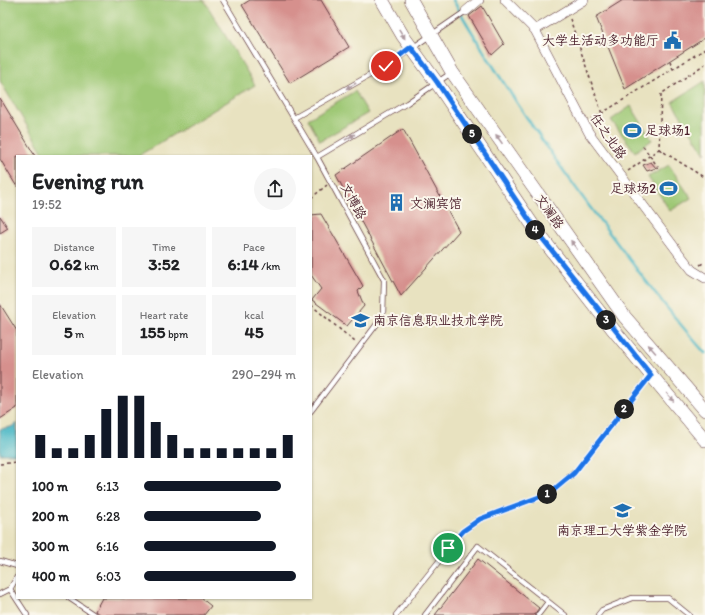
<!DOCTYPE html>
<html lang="en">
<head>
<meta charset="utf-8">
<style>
  body { margin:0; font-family:Itim,"LXGW WenKai TC",sans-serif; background:#f6f6f6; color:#202124; height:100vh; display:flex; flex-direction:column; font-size:15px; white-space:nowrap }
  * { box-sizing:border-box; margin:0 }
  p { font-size:13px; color:#757577 }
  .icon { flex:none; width:22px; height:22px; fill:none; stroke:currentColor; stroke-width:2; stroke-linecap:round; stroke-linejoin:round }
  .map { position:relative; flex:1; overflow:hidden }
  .drawer { position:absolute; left:16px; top:155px; width:296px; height:444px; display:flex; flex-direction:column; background:#fff; border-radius:0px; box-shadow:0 1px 3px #0004 }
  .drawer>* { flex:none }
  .pin { position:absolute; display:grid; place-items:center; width:34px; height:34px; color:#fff; margin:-17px; border:2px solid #fff; border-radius:50%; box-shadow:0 1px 4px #0007 }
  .km { position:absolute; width:20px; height:20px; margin:-10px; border-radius:50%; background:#222; color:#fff; font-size:11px; line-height:20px; text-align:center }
  .round { display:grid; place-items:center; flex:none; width:42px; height:42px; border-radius:21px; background:#f6f6f6 }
  .summary { display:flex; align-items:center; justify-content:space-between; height:68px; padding:0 16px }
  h1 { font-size:22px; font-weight:800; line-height:30px }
  .metrics { display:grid; grid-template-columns:repeat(3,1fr); gap:6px; height:68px; padding:4px 16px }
  .metrics div { display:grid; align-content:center; border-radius:0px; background:#f6f6f6; text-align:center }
  .metrics b { font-size:17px; font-weight:800 }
  .metrics small { font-size:11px; font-weight:400 }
  .metrics p { font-size:11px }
  .chart { height:112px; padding:8px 16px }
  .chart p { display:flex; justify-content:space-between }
  .chart svg { width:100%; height:72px; margin-top:4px; stroke:#111827; stroke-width:6 }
  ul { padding:0 16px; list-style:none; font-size:13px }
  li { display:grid; grid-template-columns:64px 48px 1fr; align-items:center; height:30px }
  li i { height:10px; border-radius:5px; background:#111827 }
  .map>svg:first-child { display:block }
  .green { fill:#9ec874; stroke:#747450 }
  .water { fill:#4bb8c6; stroke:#4a6c78 }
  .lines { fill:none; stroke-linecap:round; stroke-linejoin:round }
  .stream { stroke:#4bb8c6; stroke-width:2.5 }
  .building { fill:#d6908d }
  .service-casing { stroke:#623c41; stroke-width:6 }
  .minor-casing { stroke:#623c41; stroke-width:10 }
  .secondary-casing { stroke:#623c41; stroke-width:14 }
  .path { stroke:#623c41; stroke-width:1.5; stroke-dasharray:3 3; stroke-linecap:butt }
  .service { stroke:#fff; stroke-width:4.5 }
  .minor { stroke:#fff; stroke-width:9 }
  .secondary { stroke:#fff; stroke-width:13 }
  .oneway { fill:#ae9aa0 }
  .route-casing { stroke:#fff; stroke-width:8 }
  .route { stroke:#1a73e8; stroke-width:5 }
  .labels { text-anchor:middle; stroke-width:4; stroke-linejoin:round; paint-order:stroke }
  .poi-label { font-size:13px; fill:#4a1f2b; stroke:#fbf7ec; text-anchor:start }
  .street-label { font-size:13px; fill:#4a1f2b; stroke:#fbf7ec }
</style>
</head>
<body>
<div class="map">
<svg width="705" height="615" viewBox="0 0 705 615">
  <rect width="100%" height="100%" fill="#fbf7ec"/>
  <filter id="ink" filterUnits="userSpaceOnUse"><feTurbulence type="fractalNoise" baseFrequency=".025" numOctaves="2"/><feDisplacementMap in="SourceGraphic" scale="8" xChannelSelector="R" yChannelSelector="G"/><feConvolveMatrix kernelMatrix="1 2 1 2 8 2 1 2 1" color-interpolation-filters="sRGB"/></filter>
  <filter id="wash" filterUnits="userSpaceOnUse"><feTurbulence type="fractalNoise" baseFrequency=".012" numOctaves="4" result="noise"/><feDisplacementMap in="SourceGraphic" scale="16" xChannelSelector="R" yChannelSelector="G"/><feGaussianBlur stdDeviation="0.9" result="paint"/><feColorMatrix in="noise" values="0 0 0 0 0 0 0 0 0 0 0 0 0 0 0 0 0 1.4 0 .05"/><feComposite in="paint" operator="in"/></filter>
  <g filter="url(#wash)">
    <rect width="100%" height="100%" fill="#e8e2c0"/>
    <path class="green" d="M 0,0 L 204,0 L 255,85 L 138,156 L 45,156 L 0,81 Z
      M 705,81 L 705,154 L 672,102 Z
      M 355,91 L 368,113 L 320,141 L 308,119 Z
      M 631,106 L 652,140 L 635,152 L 611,120 Z
      M 669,165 L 691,198 L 670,211 L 648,177 Z"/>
    <path class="water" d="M 17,423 L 17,454 L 0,454 L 0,429 L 11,427 Z"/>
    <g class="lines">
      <path class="stream" d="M 453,0 C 503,86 559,168 620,247 C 647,283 675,319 705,353"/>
    </g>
    <g id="blocks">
      <path class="building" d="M 250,0 L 321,0 L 349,47 L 290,83 L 242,5 Z
        M 623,0 L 705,0 L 705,38 L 625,89 L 596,17 Z
        M 482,6 L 504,44 L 492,55 L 469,16 Z
        M 0,98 L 35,156 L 17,156 L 17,187 L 0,159 Z
        M 403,129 L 459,231 L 401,296 L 336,175 Z
        M 651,162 L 656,168 L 647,171 L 643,165 Z
        M 321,214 L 363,286 L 358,291 L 364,306 L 347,326 L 312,300 L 321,289 L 311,275 L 311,215 Z
        M 0,216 L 8,228 L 0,233 Z
        M 0,304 L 17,331 L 17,408 L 0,419 Z
        M 478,559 L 539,608 L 534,615 L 435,615 Z
        M 102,598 L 201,598 L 211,606 L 204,615 L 100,615 L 95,611 Z"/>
    </g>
  </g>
  <g filter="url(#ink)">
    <use href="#blocks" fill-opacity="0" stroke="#623c41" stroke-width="1"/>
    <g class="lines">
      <defs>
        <path id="service" d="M 223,0 L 317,157 L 384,280 L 383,316 L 311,411
          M 294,118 L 386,66 L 466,11
          M 317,157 L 407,103 L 451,73
          M 0,561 L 17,566
          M 17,577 L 10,589 L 27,615
          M 0,594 L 10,589
          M 69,598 L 93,614 L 92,615
          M 396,615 L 463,531 L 480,519 L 550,493 L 574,473 L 650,376
          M 425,615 L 478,546 L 565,615
          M 538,615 L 548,602
          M 598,615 L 602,610 L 632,598 L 668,598 L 689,615"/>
        <path id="minor" d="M 505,0 L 535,30 L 589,133 L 678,252 L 692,270 L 705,278
          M 466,11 L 479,0
          M 535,30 L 584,0"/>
        <path id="secondary" d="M 382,0 L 403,36 L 437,83 L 538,233 L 612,328 L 705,440
          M 411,0 L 452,72 L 624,316 L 705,410"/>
      </defs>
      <use href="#service" class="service-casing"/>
      <use href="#minor" class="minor-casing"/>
      <use href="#secondary" class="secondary-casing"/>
      <path class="path" d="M 570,19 L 602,114
        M 670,61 L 673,69
        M 591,120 L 705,49
        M 643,146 L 660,170
        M 659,149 L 705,178
        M 628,171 L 659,149 L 661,94 L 705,64
        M 311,198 L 327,185
        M 700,265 L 705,262
        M 311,305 L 355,342
        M 0,464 L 17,462"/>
      <use href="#service" class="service"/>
      <use href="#minor" class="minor"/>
      <use href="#secondary" class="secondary"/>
    </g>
    <defs><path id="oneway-solid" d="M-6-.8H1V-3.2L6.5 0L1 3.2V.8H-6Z"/></defs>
    <g class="oneway">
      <use href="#oneway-solid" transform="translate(402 34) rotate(58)"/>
      <use href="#oneway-solid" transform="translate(351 86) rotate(151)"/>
      <use href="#oneway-solid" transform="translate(350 137) rotate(-31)"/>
      <use href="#oneway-solid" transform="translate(499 139) rotate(-125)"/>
      <use href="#oneway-solid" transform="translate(574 245) rotate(-125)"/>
      <use href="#oneway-solid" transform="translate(652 349) rotate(-131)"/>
      <use href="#oneway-solid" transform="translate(670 397) rotate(50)"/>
    </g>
  </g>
  <g class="lines" filter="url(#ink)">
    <defs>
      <path id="route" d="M 386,66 L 411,47 L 437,82 L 538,233 L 651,375 L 574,473 L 550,493 L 480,519 L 463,531 L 448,548"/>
    </defs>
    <use href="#route" class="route-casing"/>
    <use href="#route" class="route"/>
  </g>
  <defs>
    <symbol id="civic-bare" viewBox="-9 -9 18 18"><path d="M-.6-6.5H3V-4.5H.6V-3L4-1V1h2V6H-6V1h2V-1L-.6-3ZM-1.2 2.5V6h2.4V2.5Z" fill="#1f6fb2" stroke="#fbf7ec" stroke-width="2.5" paint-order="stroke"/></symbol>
    <symbol id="stadium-bare" viewBox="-9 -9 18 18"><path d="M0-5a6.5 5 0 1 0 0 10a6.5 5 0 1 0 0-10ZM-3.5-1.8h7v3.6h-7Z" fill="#1f6fb2" stroke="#fbf7ec" stroke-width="2.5" paint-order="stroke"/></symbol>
    <symbol id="building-bare" viewBox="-9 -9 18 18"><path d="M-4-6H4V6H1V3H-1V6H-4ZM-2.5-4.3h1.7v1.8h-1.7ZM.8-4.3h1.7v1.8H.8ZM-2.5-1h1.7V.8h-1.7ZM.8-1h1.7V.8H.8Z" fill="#1f6fb2" stroke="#fbf7ec" stroke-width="2.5" paint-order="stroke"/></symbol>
    <symbol id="university-bare" viewBox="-9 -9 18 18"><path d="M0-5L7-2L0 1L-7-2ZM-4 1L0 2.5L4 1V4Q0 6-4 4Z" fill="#1f6fb2" stroke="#fbf7ec" stroke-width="2.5" paint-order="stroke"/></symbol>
  </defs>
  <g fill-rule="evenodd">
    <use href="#civic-bare" x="660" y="28" width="25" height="25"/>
    <use href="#stadium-bare" x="620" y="118" width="25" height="25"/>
    <use href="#stadium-bare" x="656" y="176" width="25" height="25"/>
    <use href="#building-bare" x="384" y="190" width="25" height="25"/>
    <use href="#university-bare" x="348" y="308" width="25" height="25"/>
    <use href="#university-bare" x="610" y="498" width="25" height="25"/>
  </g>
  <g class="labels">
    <g class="poi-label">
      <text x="659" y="45" text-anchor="end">大学生活动多功能厅</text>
      <text x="645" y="135">足球场1</text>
      <text x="656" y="193" text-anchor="end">足球场2</text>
      <text x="410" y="208">文澜宾馆</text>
      <text x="373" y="325">南京信息职业技术学院</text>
      <text x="622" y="535" text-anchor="middle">南京理工大学紫金学院</text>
    </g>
    <g class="street-label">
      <text transform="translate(609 136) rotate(55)" y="5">任之北路</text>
      <text transform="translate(354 201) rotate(61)" y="5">文博路</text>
      <text transform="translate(550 211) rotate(55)" y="5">文澜路</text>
    </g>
  </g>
</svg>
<div class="pin" style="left:448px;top:548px;background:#1e9e55"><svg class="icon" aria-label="arrive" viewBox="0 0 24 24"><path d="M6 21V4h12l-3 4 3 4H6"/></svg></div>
<div class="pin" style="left:386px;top:66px;background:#d93025"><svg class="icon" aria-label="check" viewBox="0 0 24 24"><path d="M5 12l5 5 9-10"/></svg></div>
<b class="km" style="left:547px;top:494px">1</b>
<b class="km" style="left:624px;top:409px">2</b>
<b class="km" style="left:606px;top:320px">3</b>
<b class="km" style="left:535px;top:230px">4</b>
<b class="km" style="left:472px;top:134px">5</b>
<section class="drawer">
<div class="summary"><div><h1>Evening run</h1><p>19:52</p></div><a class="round"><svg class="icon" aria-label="share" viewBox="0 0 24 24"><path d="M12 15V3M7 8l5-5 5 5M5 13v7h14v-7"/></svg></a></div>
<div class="metrics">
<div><p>Distance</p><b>0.62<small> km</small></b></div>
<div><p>Time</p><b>3:52</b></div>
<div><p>Pace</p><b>6:14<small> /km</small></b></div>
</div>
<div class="metrics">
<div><p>Elevation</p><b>5<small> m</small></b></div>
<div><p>Heart rate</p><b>155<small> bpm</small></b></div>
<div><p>kcal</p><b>45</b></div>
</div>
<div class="chart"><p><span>Elevation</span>290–294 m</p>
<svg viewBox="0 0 160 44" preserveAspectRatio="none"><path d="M5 44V30M15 44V38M25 44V38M35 44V30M45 44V14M55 44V6M65 44V6M75 44V22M85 44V30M95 44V38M105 44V38M115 44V38M125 44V38M135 44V38M145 44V38M155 44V30"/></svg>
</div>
<ul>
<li><b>100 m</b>6:13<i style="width:90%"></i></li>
<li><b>200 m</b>6:28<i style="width:77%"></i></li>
<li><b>300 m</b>6:16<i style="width:87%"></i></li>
<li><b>400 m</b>6:03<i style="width:100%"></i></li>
</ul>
</section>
</div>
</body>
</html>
